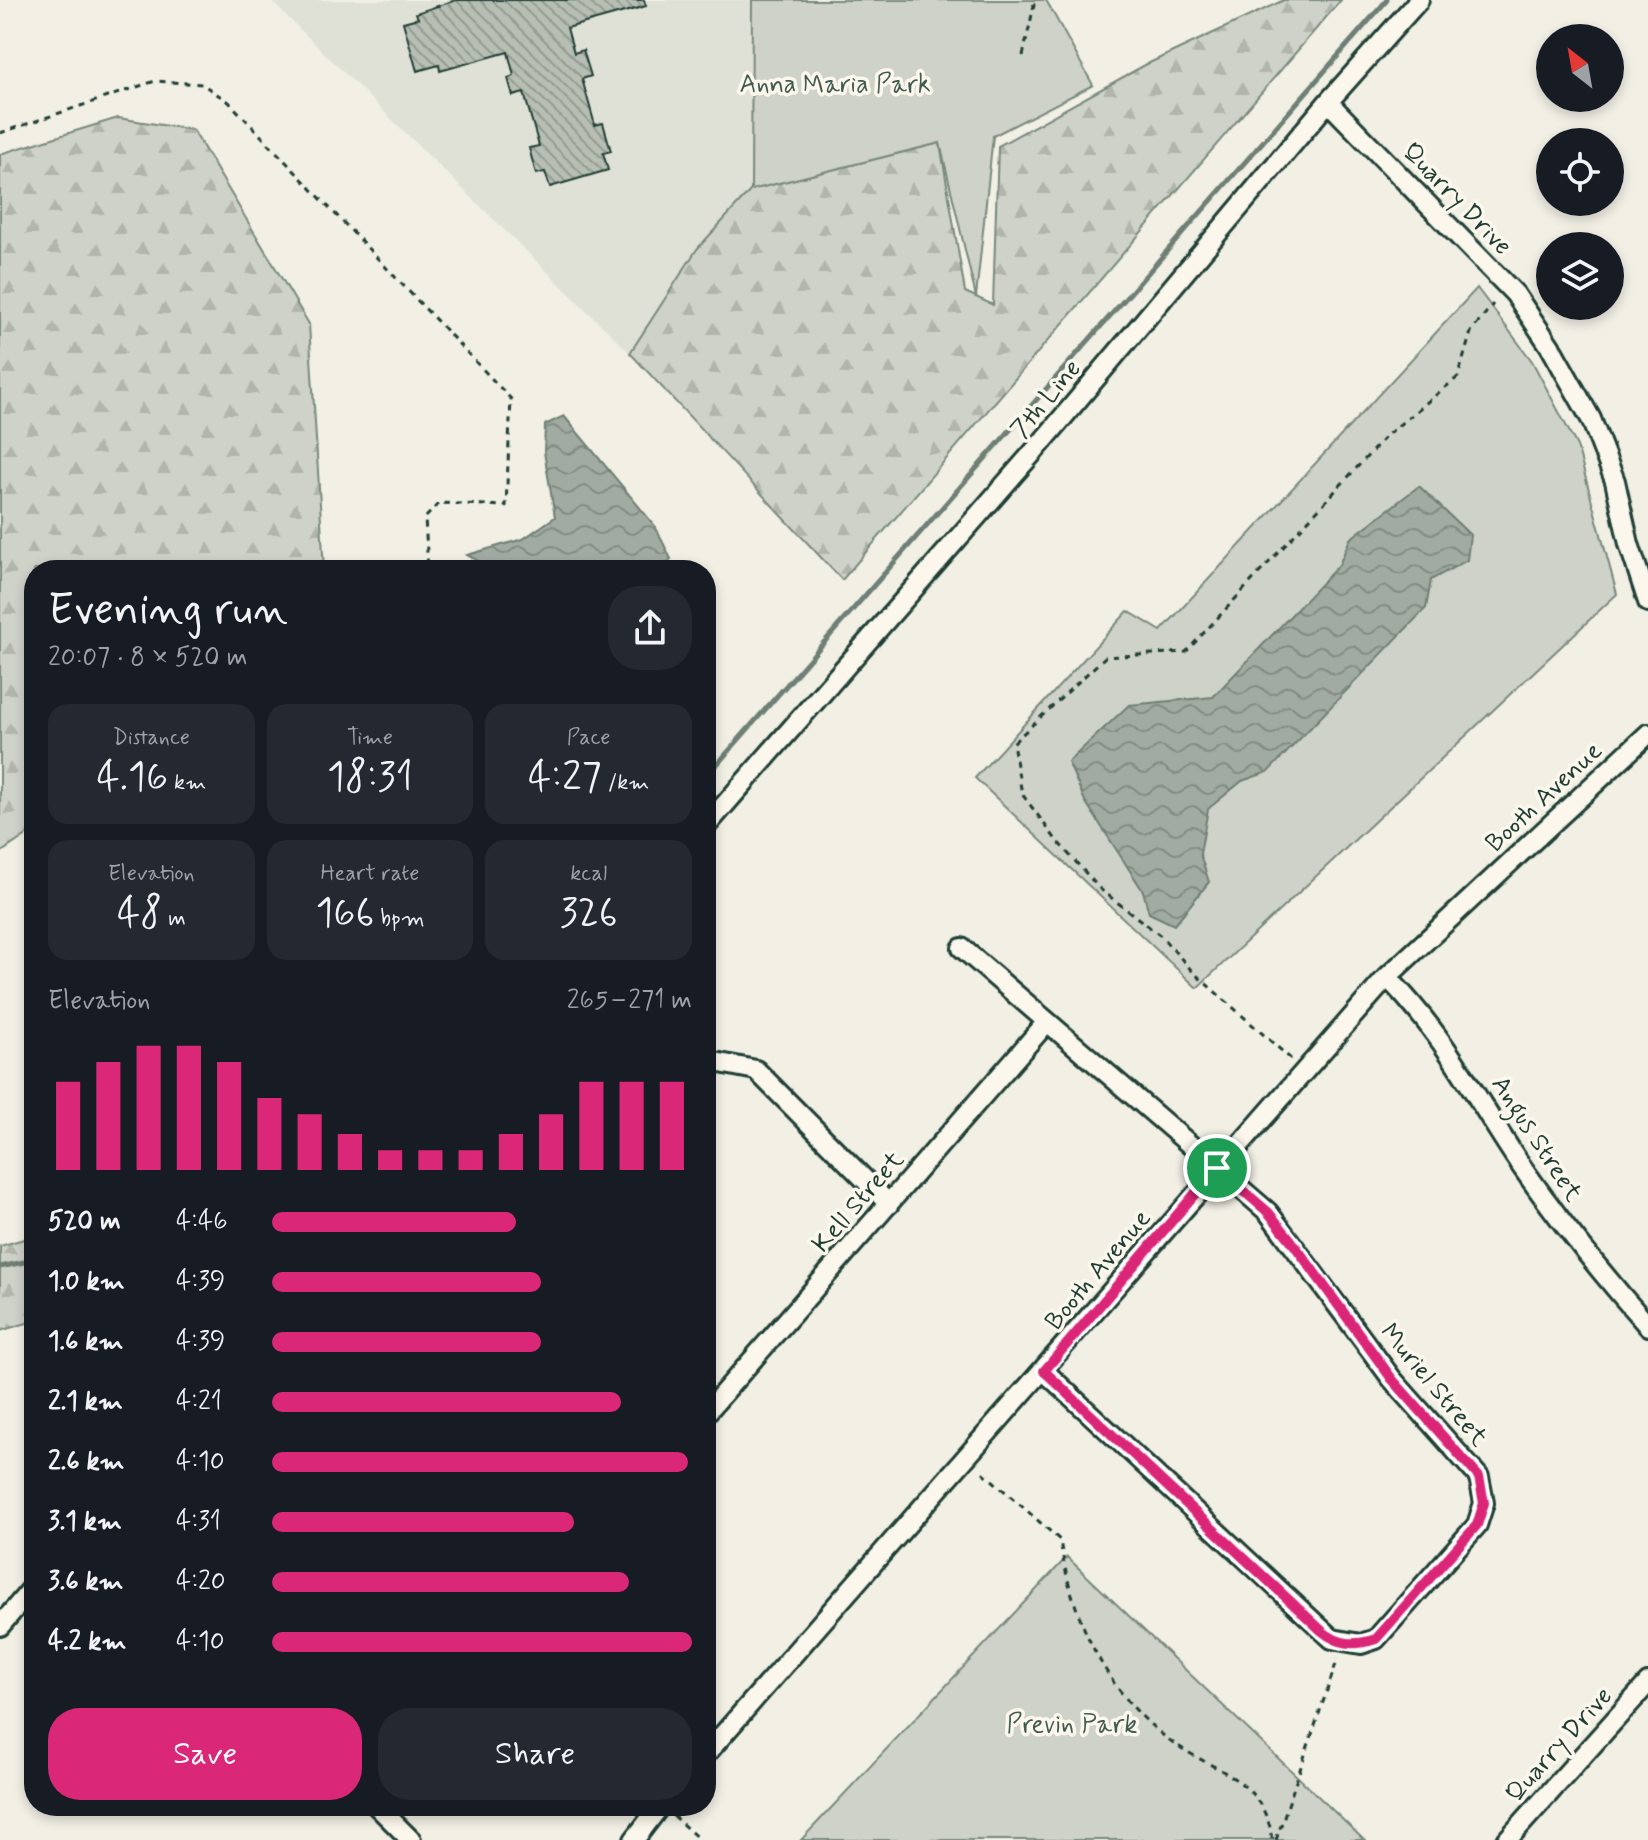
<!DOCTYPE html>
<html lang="en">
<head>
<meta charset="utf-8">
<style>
  body { margin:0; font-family:Mynerve,sans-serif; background:#242831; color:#f1f3f6; height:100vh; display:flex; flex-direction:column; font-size:30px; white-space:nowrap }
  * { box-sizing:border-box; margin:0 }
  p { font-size:26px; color:#9ea1a6 }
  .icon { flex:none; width:44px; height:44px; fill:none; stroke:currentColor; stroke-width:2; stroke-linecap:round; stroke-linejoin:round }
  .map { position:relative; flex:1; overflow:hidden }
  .side { position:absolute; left:24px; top:560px; width:692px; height:1256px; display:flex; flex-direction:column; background:#171b24; border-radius:32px; box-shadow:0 4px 12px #0003 }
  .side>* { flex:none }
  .needle { width:52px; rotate:329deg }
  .fabs { position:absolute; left:1536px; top:24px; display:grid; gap:16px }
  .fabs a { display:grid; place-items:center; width:88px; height:88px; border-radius:50%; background:#171b24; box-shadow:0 4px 12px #0003; font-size:40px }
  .pin { position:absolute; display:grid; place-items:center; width:68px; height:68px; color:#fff; margin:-34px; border:4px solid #fff; border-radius:50%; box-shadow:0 2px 8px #0007 }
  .round { display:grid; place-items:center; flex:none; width:84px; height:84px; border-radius:32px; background:#242831 }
  .summary { display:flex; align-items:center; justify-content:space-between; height:136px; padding:0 24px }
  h1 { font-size:44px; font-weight:600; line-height:60px }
  .metrics { display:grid; grid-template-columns:repeat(3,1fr); gap:12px; height:136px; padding:8px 24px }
  .metrics div { display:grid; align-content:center; border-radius:20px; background:#242831; text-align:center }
  .metrics b { font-size:40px; font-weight:600 }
  .metrics small { font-size:22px; font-weight:400 }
  .metrics p { font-size:22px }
  .chart { height:224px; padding:16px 24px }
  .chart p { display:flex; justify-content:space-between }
  .chart svg { width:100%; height:144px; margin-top:8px; stroke:#db2777; stroke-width:6 }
  .action { display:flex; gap:16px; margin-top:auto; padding:16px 24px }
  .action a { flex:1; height:92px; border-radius:32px; background:#db2777; color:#fff; font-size:32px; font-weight:600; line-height:92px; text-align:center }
  .action a+a { background:#242831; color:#f1f3f6 }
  ul { padding:0 24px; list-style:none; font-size:26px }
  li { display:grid; grid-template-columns:128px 96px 1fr; align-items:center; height:60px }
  li i { height:20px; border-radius:10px; background:#db2777 }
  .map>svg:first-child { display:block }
  .built { fill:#e0e1d6 }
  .forest { fill:url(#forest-firs); stroke:#77887e; stroke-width:2 }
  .green { fill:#cfd2c8; stroke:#77887e; stroke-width:2 }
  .water { fill:url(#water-waves); stroke:#6e7f75; stroke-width:2 }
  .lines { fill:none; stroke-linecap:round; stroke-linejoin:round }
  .stream { stroke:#6e7f75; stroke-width:5 }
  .building { fill:url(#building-back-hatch); stroke:#1f3d34; stroke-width:2 }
  .minor-casing { stroke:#1f3d34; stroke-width:24 }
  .path { stroke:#1f3d34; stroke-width:3; stroke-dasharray:6 6; stroke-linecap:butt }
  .minor { stroke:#fbf7ec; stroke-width:18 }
  .route-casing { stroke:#fff; stroke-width:16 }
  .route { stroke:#db2777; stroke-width:10 }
  .labels { text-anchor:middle; stroke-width:7; stroke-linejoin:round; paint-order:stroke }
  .park-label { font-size:26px; fill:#425b52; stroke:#fbf7ec }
  .street-label { font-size:26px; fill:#1f3d34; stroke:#fbf7ec }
</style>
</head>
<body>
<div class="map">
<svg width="1648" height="1840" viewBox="0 0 1648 1840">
  <defs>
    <pattern id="forest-firs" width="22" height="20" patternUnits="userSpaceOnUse" patternTransform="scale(2)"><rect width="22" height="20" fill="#cfd2c8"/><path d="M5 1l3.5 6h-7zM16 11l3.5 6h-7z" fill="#b1b5ac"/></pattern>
    <pattern id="water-waves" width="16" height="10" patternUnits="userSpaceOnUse" patternTransform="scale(2)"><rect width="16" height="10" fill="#a2aba1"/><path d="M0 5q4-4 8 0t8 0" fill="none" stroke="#838c84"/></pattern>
    <pattern id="building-back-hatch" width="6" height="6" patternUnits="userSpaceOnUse" patternTransform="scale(2)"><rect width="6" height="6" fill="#b7beb3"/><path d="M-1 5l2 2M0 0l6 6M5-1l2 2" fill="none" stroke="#949c92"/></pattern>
  </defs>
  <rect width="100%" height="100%" fill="#f2f0e5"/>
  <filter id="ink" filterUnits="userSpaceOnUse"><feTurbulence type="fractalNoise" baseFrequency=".0125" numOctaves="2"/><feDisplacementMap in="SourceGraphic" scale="16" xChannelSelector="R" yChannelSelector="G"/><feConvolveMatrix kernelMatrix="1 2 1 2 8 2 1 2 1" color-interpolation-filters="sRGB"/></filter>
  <g filter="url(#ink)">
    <path class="built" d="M 270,0 L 752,0 L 751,190 L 697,249 L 630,353 Z"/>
    <path class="forest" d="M 1284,0 L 1341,0 L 842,580 L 630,353 L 697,249 L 751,190 L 940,143 L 965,292 L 993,305 L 998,146 L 1145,65 Z
      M 118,118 L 193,130 L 309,324 L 324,570 L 34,570 L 34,830 L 0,853 L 0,154 Z
      M 34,1236 L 34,1321 L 0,1331 L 0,1246 Z"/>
    <path class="green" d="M 752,0 L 1046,0 L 1093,85 L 993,136 L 976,297 L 940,143 L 751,190 Z
      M 1477,288 L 1532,361 L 1577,446 L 1617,594 L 1197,988 L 975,778 L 1128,611 L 1161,631 Z
      M 1067,1557 L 1364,1840 L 801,1840 Z"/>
    <path class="water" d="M 564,416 L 655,526 L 671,559 L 659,570 L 495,570 L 467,555 L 523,539 L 555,517 L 544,452 L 545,425 Z
      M 1419,486 L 1470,535 L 1467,560 L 1431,580 L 1426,608 L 1268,772 L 1242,781 L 1208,809 L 1200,854 L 1209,882 L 1174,925 L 1149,913 L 1143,891 L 1085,801 L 1068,762 L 1129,705 L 1213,697 L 1339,565 L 1350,539 Z"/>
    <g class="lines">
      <path class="stream" d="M 706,777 L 1387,0
        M 0,1267 L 34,1260"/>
    </g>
    <path class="building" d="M 456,0 L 644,0 L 646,6 L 567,28 L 574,53 L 583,50 L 591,76 L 582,79 L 595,125 L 603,123 L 611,151 L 603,153 L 608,170 L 550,187 L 545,172 L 536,174 L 529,148 L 539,146 L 524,93 L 513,96 L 508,78 L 514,76 L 508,52 L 440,71 L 439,65 L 417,71 L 403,22 L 418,18 L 416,13 Z"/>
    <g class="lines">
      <defs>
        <path id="minor" d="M 1328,102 L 1515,294 L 1550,346 L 1591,419 L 1615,481 L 1629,544 L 1648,602
          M 706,826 L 1043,441 L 1328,102 L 1419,0
          M 962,948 L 1268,1212 L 1392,1379 L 1479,1477 L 1484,1503 L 1477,1525 L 1376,1639 L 1361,1644 L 1332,1639 L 1044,1371
          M 1387,977 C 1448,1039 1475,1098 1522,1167 C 1561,1223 1603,1275 1648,1326
          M 706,1068 L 715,1062 L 756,1070 L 889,1204
          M 706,1413 L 1047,1022
          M 0,1626 L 34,1586
          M 706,1754 L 1387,977 L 1648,734
          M 377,1806 L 411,1840
          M 634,1840 L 660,1806
          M 1507,1840 L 1648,1683"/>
      </defs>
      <use href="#minor" class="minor-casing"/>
      <path class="path" d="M 1023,56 L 1034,5 L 1031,0
        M 0,133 L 155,81 L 202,84 L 229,102 L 511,399 L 506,506 L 439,503 L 425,518 L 428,570
        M 1291,1059 L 1193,972 L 1161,936 L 1100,889 L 1057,841 L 1022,794 L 1013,743 L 1105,657 L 1186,652 L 1388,434 L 1458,377 L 1471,332 L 1493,304
        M 983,1472 L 1060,1540 C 1071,1616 1105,1692 1168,1739 C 1213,1773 1261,1774 1273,1840
        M 673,1816 L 700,1840
        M 1276,1840 L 1338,1658"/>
      <use href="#minor" class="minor"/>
    </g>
  </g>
  <g class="lines" filter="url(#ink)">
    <defs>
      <path id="route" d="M 1217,1168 L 1268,1212 L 1290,1239 L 1392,1379 L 1479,1477 L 1484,1503 L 1477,1525 L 1376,1639 C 1355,1646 1339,1645 1322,1631 L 1044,1371 Z"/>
    </defs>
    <use href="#route" class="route-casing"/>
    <use href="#route" class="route"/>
  </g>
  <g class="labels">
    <g class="park-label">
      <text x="835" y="92">Anna Maria Park</text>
      <text x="1072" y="1732">Previn Park</text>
    </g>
    <g class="street-label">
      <text transform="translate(1458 198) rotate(46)" y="9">Quarry Drive</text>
      <text transform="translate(1045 398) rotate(-50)" y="9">7th Line</text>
      <text transform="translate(1543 796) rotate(-43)" y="9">Booth Avenue</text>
      <text transform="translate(1538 1138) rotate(57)" y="9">Angus Street</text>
      <text transform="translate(857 1201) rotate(-49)" y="9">Kell Street</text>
      <text transform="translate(1097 1269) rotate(-50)" y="9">Booth Avenue</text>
      <text transform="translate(1435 1384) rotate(50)" y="9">Muriel Street</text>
      <text transform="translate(1558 1744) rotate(-48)" y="9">Quarry Drive</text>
    </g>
  </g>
</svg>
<div class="fabs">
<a><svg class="needle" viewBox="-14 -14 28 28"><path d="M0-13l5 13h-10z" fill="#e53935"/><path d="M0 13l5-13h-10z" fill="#9ea1a6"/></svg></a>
<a><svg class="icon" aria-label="locate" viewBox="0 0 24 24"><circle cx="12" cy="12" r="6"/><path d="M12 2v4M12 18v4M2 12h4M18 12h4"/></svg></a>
<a><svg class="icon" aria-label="layers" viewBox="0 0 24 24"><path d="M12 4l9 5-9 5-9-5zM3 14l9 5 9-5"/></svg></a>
</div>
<div class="pin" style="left:1217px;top:1168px;background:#1e9e55"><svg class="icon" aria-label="arrive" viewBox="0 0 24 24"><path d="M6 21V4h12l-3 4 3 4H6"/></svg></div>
<section class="side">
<div class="summary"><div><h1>Evening run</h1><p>20:07 · 8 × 520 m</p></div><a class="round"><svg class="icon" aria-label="share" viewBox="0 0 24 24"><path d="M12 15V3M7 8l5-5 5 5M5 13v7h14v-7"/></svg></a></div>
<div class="metrics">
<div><p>Distance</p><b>4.16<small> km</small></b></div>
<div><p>Time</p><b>18:31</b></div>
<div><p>Pace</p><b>4:27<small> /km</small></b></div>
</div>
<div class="metrics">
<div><p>Elevation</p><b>48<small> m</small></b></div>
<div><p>Heart rate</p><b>166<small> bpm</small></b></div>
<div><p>kcal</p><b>326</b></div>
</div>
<div class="chart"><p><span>Elevation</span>265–271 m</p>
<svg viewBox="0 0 160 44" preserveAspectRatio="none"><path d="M5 44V17M15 44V11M25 44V6M35 44V6M45 44V11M55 44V22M65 44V27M75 44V33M85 44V38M95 44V38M105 44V38M115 44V33M125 44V27M135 44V17M145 44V17M155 44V17"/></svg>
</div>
<ul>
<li><b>520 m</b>4:46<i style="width:58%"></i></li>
<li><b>1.0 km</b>4:39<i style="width:64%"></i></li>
<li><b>1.6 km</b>4:39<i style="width:64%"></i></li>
<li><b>2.1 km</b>4:21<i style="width:83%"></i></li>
<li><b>2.6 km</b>4:10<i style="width:99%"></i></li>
<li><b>3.1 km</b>4:31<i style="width:72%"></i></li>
<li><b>3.6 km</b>4:20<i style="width:85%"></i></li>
<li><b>4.2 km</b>4:10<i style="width:100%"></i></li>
</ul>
<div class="action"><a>Save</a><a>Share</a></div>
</section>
</div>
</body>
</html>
